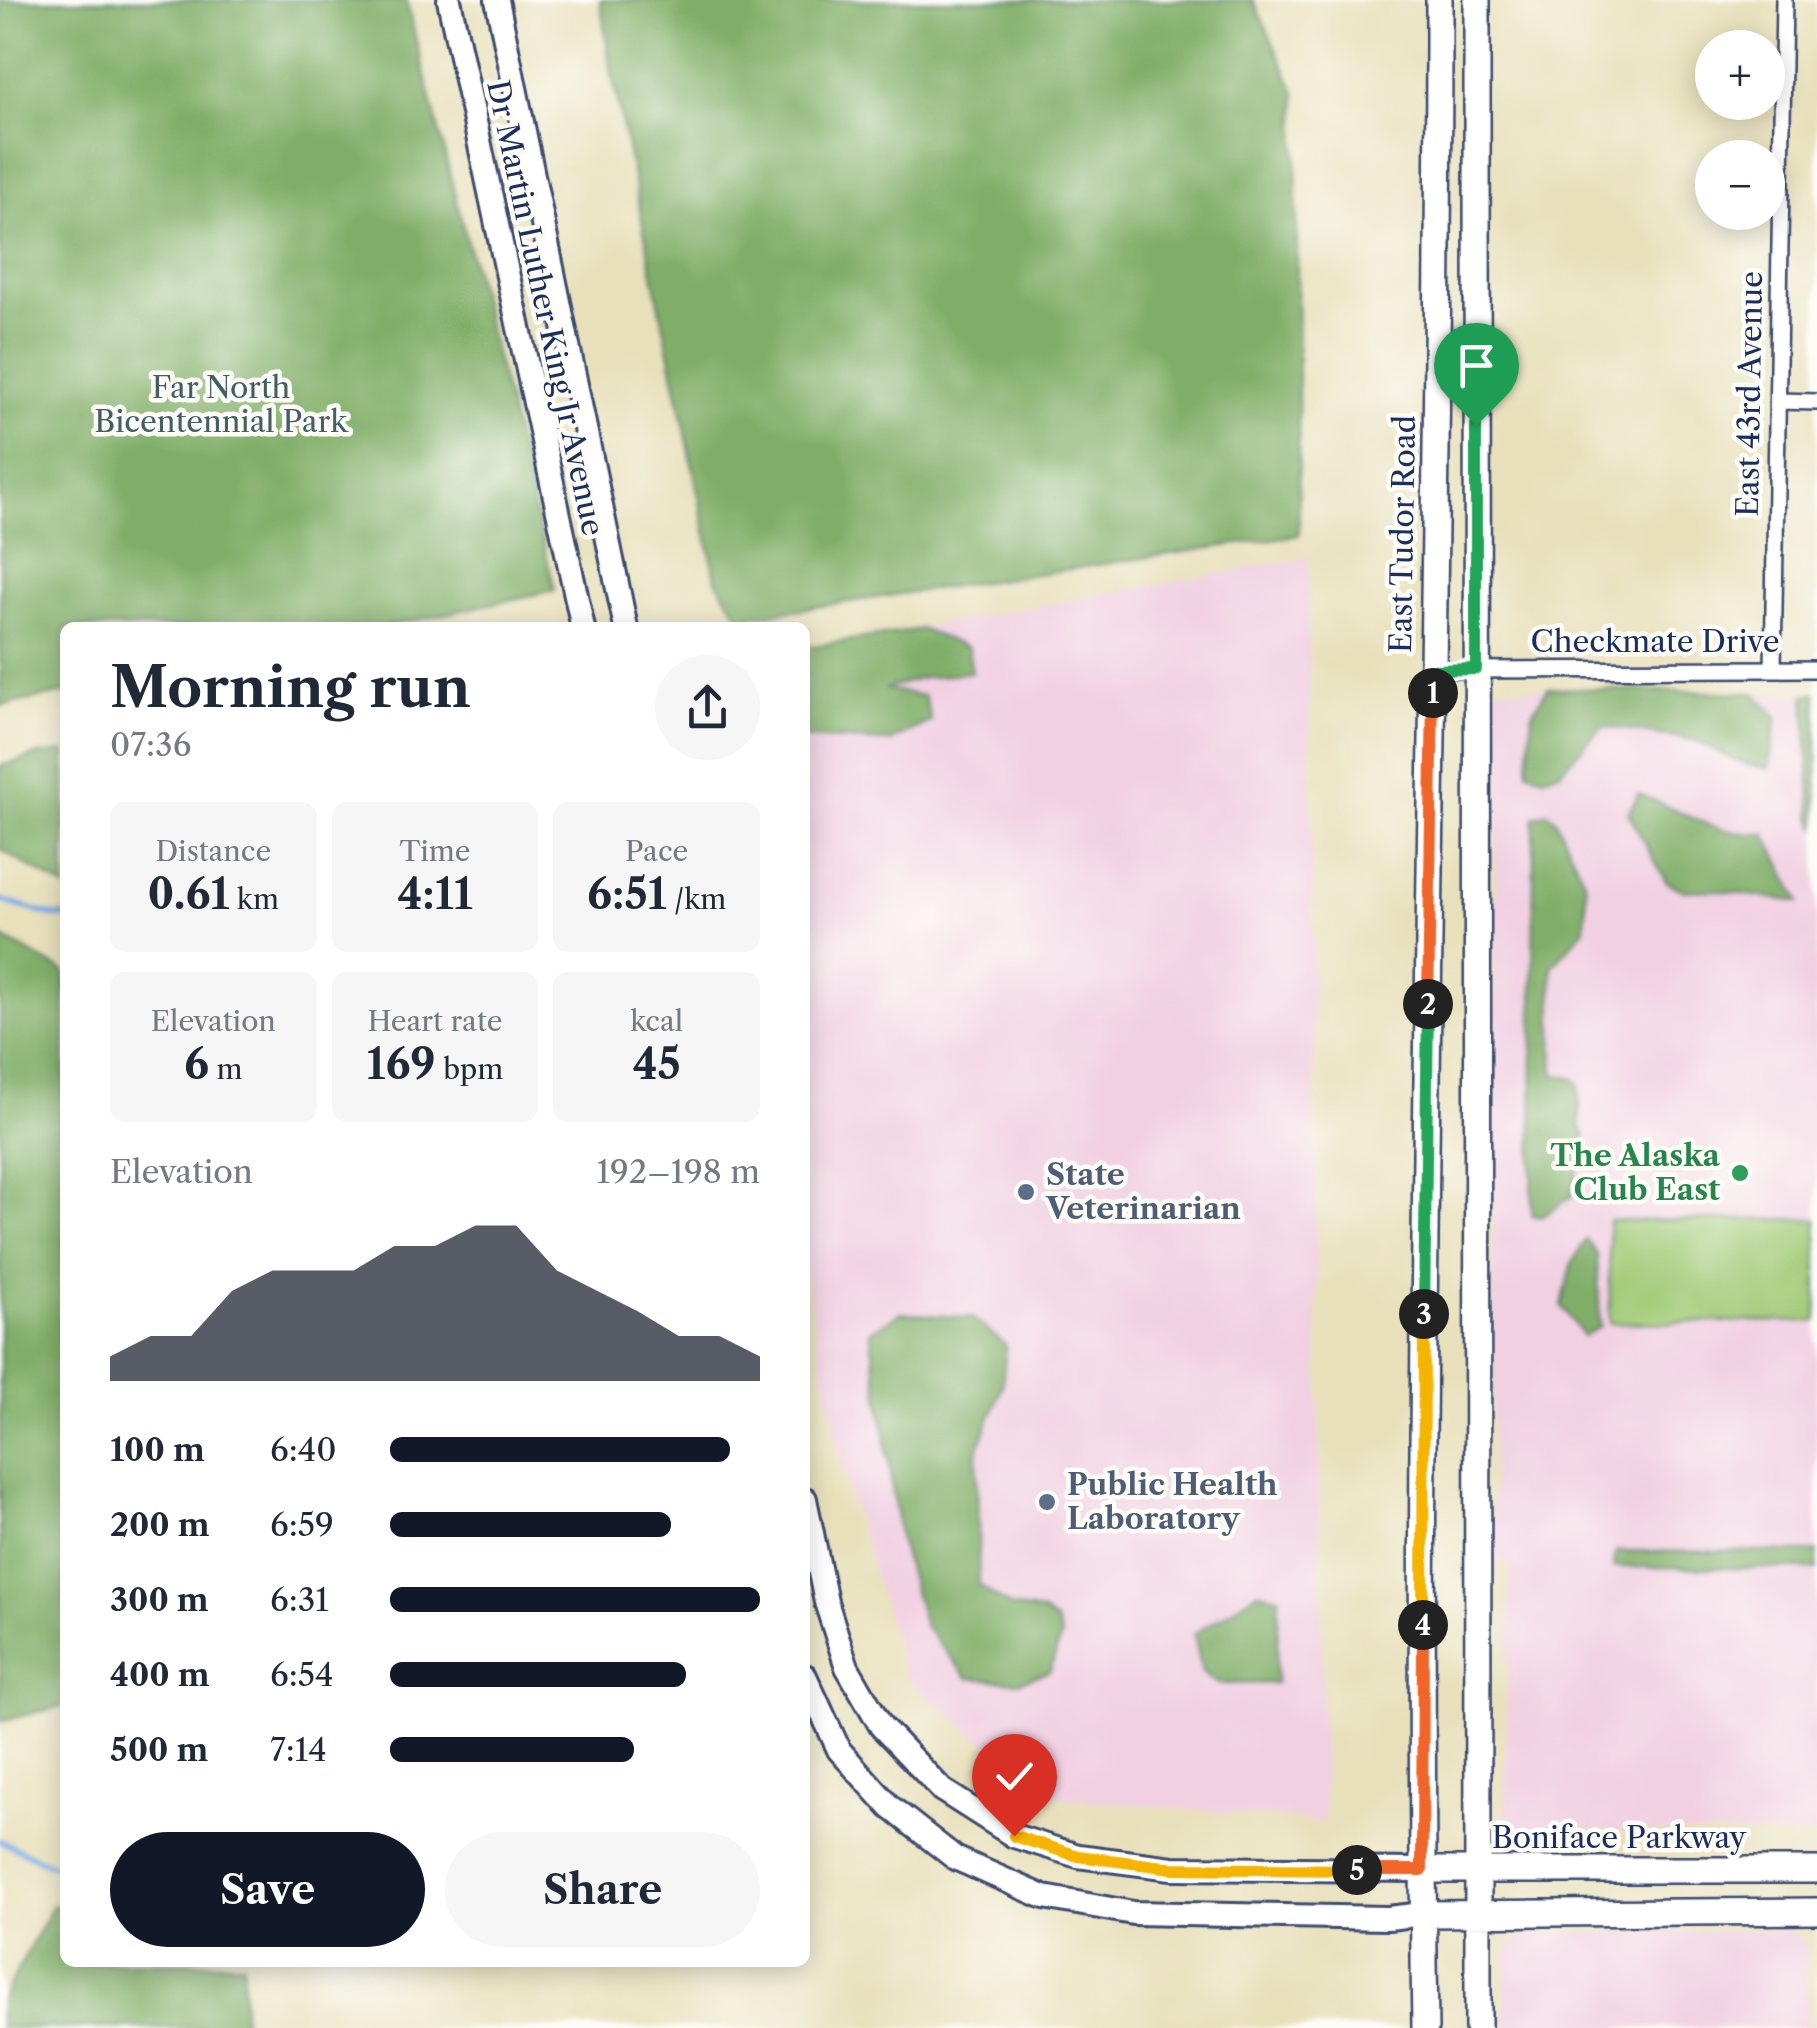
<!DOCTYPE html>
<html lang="en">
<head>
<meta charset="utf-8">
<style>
  body { margin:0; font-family:"Libre Caslon Text",serif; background:#f6f6f7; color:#1f2937; height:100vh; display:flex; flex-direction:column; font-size:38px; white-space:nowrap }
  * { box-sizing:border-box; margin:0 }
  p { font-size:32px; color:#747a83 }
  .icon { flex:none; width:55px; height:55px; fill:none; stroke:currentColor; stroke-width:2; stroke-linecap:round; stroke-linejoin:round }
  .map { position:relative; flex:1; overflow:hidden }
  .details { position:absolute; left:60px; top:622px; width:750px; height:1345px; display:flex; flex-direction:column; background:#fff; border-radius:15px; box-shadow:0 5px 25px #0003 }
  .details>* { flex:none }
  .tools { position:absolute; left:1695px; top:30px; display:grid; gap:20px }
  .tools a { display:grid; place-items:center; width:90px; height:90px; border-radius:50%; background:#fff; box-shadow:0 5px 25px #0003; font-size:50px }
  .pin { position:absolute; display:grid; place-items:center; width:85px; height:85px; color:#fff; margin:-102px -42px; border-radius:50% 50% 50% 0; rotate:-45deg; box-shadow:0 0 10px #0007 }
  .pin .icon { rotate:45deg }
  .km { position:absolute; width:50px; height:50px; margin:-25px; border-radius:50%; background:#222; color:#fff; font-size:28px; line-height:50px; text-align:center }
  .round { display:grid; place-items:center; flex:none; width:105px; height:105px; border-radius:52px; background:#f6f6f7 }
  .headline { display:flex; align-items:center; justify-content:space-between; height:170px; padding:0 50px }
  h1 { font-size:55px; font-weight:700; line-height:75px }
  .stats { display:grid; grid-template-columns:repeat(3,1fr); gap:15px; height:170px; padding:10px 50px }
  .stats div { display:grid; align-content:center; border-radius:15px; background:#f6f6f7; text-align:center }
  .stats b { font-size:42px; font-weight:700 }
  .stats small { font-size:28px; font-weight:400 }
  .stats p { font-size:28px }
  .chart { height:280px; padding:20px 50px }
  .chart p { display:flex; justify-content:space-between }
  .chart svg { width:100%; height:180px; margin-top:10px; fill:#111827; opacity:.7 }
  .action { display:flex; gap:20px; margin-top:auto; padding:20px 50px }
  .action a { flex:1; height:115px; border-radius:60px; background:#111827; color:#fff; font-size:40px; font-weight:700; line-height:115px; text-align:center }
  .action a+a { background:#f6f6f7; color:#1f2937 }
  ul { padding:0 50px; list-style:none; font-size:32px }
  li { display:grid; grid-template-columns:160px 120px 1fr; align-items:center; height:75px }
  li i { height:25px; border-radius:12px; background:#111827 }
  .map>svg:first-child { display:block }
  .built { fill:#f1d0e2 }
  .green { fill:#a0ca76; stroke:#5e7c6a; stroke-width:2.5 }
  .forest { fill:#80ae67; stroke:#4e6e62; stroke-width:2.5 }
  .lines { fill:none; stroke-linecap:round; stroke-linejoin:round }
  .stream { stroke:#79abe5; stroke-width:6 }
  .street-casing { stroke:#3a4a6c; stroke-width:20 }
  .secondary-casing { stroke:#3a4a6c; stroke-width:28 }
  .primary-casing { stroke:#3a4a6c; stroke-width:30 }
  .street { stroke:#fff; stroke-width:15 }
  .secondary { stroke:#fff; stroke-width:22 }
  .primary { stroke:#fff; stroke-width:25 }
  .split-1-casing { stroke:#fff; stroke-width:20 }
  .split-2-casing { stroke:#fff; stroke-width:20 }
  .split-3-casing { stroke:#fff; stroke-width:20 }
  .split-4-casing { stroke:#fff; stroke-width:20 }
  .split-5-casing { stroke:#fff; stroke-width:20 }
  .split-6-casing { stroke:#fff; stroke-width:20 }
  .split-1 { stroke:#22a559; stroke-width:12 }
  .split-2 { stroke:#f0652b; stroke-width:12 }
  .split-3 { stroke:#22a559; stroke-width:12 }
  .split-4 { stroke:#f5b400; stroke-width:12 }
  .split-5 { stroke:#f0652b; stroke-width:12 }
  .split-6 { stroke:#f5b400; stroke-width:12 }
  .leisure-dot { fill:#2e9e5b; stroke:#fdfcf7; stroke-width:4 }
  .service-dot { fill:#5c6f8a; stroke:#fdfcf7; stroke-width:4 }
  .labels { text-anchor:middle; stroke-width:9; stroke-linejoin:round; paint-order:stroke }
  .street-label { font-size:30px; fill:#1b2f5e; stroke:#fdfcf7 }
  .park-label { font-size:30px; fill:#435e65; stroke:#fdfcf7 }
  .leisure-label { font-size:30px; font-weight:bold; fill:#27864d; stroke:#fdfcf7; text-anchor:end }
  .service-label { font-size:30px; font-weight:bold; fill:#4e5e75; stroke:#fdfcf7; text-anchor:start }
</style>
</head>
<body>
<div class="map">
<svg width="1817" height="2028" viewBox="0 0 1817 2028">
  <rect width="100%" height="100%" fill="#fdfcf7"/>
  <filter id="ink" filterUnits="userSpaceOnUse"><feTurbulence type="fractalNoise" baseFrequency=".01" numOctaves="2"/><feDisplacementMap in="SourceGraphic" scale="20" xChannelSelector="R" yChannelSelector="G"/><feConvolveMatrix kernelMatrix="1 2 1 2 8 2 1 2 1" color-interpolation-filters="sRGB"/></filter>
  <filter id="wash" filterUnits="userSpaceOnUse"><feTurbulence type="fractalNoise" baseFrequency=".0048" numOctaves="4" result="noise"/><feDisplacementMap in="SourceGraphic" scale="40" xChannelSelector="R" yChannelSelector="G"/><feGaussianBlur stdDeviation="2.25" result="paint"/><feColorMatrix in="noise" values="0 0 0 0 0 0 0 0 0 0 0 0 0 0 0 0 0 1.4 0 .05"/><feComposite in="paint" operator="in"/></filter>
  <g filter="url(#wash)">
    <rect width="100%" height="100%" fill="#e8e0bb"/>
    <path class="built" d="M 1308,557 L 1324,1822 L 1054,1797 L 906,1679 L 844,1475 L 805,1276 L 805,648 Z
      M 1496,687 L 1805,695 L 1812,818 L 1817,827 L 1817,1836 L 1504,1828 L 1510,1567 L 1492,1553 Z
      M 1786,1930 L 1806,1945 L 1808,2028 L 1505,2028 L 1506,1949 L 1528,1933 Z"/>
    <path class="green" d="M 1817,1219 L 1817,1321 L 1610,1323 L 1609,1221 Z"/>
    <path class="forest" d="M 0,0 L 406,0 L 555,590 L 385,627 L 65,628 L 65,693 L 0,706 Z
      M 600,0 L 1253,0 L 1296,93 L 1299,535 L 741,618 L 716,580 L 611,70 Z
      M 921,629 L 968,648 L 972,672 L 918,679 L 885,689 L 924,696 L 931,721 L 889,742 L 805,738 L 805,647 Z
      M 1548,688 L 1755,693 L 1778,717 L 1769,768 L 1743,764 L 1694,740 L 1603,726 L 1560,771 L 1544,777 L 1528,771 L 1532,713 Z
      M 1817,693 L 1817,827 L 1812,818 L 1805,695 Z
      M 65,752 L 65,888 L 0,849 L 0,766 L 39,755 Z
      M 1639,794 C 1685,812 1715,836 1766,834 L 1800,902 L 1713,890 L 1684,891 L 1666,881 L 1628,813 Z
      M 1547,812 L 1555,818 L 1586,885 L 1585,928 L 1552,967 L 1554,1074 L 1574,1079 L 1579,1084 L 1580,1127 L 1585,1136 L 1572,1196 L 1541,1217 L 1532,1215 L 1534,817 Z
      M 0,936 L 65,972 L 65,1706 L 0,1721 Z
      M 1586,1239 L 1597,1255 L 1600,1327 L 1583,1336 L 1562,1306 L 1571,1265 Z
      M 901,1313 L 972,1318 L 1006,1345 L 1002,1387 L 977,1452 L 979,1585 L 1011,1607 L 1042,1612 L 1056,1622 L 1061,1636 L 1050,1671 L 1018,1682 L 968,1678 L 924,1626 L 900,1542 L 870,1331 Z
      M 1616,1551 L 1817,1552 L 1817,1569 L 1614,1567 Z
      M 1258,1592 L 1279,1596 L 1276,1683 L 1218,1684 L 1202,1672 L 1194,1634 Z
      M 53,1905 L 65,1908 L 65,1962 L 243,1963 L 243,2028 L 0,2028 L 0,2002 Z"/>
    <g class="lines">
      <path class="stream" d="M 0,900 L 53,916 L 65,916
        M 0,1841 L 65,1871"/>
    </g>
  </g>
  <g filter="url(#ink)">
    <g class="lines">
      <defs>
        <path id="street" d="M 1778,401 L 1817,402
          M 1773,669 L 1784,0
          M 1433,670 L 1817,669"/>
        <path id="secondary" d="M 449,0 L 583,628
          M 497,0 L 626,628
          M 805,1499 L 826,1602 L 847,1667 L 881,1726 L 942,1790 L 1014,1836 L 1078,1856 L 1172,1868 L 1422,1870
          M 805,1676 L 839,1750 L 890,1807 L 955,1858 L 1044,1897 L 1133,1913 L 1388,1918 L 1423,1914"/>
        <path id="primary" d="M 1477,0 L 1478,2028
          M 1422,1870 L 1817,1870
          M 1423,1914 L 1817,1911
          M 1425,2028 C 1414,1352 1439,676 1439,0"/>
      </defs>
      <use href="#street" class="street-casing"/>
      <use href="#secondary" class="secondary-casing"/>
      <use href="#primary" class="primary-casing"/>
      <use href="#street" class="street"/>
      <use href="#secondary" class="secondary"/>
      <use href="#primary" class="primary"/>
    </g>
  </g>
  <g class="lines" filter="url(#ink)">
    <defs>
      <path id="split-1" d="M 1433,693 L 1433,670 L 1476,669 L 1476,425"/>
      <path id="split-2" d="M 1428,1004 L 1433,693"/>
      <path id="split-3" d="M 1424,1314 L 1428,1004"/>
      <path id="split-4" d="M 1423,1625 L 1424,1314"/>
      <path id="split-5" d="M 1357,1870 L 1422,1870 L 1423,1625"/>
      <path id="split-6" d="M 1014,1836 L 1078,1856 L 1172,1868 L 1357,1870"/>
    </defs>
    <use href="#split-1" class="split-1-casing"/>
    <use href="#split-2" class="split-2-casing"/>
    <use href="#split-3" class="split-3-casing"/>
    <use href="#split-4" class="split-4-casing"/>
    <use href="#split-5" class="split-5-casing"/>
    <use href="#split-6" class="split-6-casing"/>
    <use href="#split-1" class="split-1"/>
    <use href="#split-2" class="split-2"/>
    <use href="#split-3" class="split-3"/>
    <use href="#split-4" class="split-4"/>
    <use href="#split-5" class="split-5"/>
    <use href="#split-6" class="split-6"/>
  </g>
  <circle class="leisure-dot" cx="1740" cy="1173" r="10"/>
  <g class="service-dot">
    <circle cx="1026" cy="1192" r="10"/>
    <circle cx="1047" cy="1502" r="10"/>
  </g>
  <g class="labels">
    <g class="street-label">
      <text transform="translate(545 308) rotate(78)" y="10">Dr Martin Luther King Jr Avenue</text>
      <text transform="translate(1750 394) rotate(-89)" y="10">East 43rd Avenue</text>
      <text transform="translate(1403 534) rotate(-89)" y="10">East Tudor Road</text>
      <text x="1655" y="652">Checkmate Drive</text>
      <text x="1619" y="1848">Boniface Parkway</text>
    </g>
    <g class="park-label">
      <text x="221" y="398">Far North<tspan x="221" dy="34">Bicentennial Park</tspan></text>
    </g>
    <g class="leisure-label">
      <text x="1720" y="1166">The Alaska<tspan x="1720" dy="34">Club East</tspan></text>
    </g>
    <g class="service-label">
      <text x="1046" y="1185">State<tspan x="1046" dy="34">Veterinarian</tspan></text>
      <text x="1067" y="1495">Public Health<tspan x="1067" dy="34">Laboratory</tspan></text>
    </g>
  </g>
</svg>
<div class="tools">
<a>+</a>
<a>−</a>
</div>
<div class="pin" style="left:1476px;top:425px;background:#1e9e55"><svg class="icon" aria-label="arrive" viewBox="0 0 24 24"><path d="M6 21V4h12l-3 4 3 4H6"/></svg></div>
<div class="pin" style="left:1014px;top:1836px;background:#d93025"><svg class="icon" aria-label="check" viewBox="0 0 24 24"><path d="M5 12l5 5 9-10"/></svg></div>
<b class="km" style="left:1433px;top:693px">1</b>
<b class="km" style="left:1428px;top:1004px">2</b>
<b class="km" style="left:1424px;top:1314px">3</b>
<b class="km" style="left:1423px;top:1625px">4</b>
<b class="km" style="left:1357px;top:1870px">5</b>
<section class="details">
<div class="headline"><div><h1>Morning run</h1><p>07:36</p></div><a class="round"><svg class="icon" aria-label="share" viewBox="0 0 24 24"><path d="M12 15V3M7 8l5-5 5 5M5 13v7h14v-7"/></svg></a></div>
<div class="stats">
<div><p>Distance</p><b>0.61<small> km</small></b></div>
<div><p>Time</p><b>4:11</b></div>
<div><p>Pace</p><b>6:51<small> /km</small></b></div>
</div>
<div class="stats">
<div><p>Elevation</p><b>6<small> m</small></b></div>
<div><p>Heart rate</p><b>169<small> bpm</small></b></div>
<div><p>kcal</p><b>45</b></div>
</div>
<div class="chart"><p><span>Elevation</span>192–198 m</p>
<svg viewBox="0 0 160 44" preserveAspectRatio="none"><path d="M0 44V38L10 33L20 33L30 22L40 17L50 17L60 17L70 11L80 11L90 6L100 6L110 17L120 22L130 27L140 33L150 33L160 38V44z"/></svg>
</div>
<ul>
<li><b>100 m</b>6:40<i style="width:92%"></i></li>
<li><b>200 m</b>6:59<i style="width:76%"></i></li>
<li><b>300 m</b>6:31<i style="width:100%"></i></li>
<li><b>400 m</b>6:54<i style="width:80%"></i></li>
<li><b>500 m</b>7:14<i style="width:66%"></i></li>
</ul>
<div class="action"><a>Save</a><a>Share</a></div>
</section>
</div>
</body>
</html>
